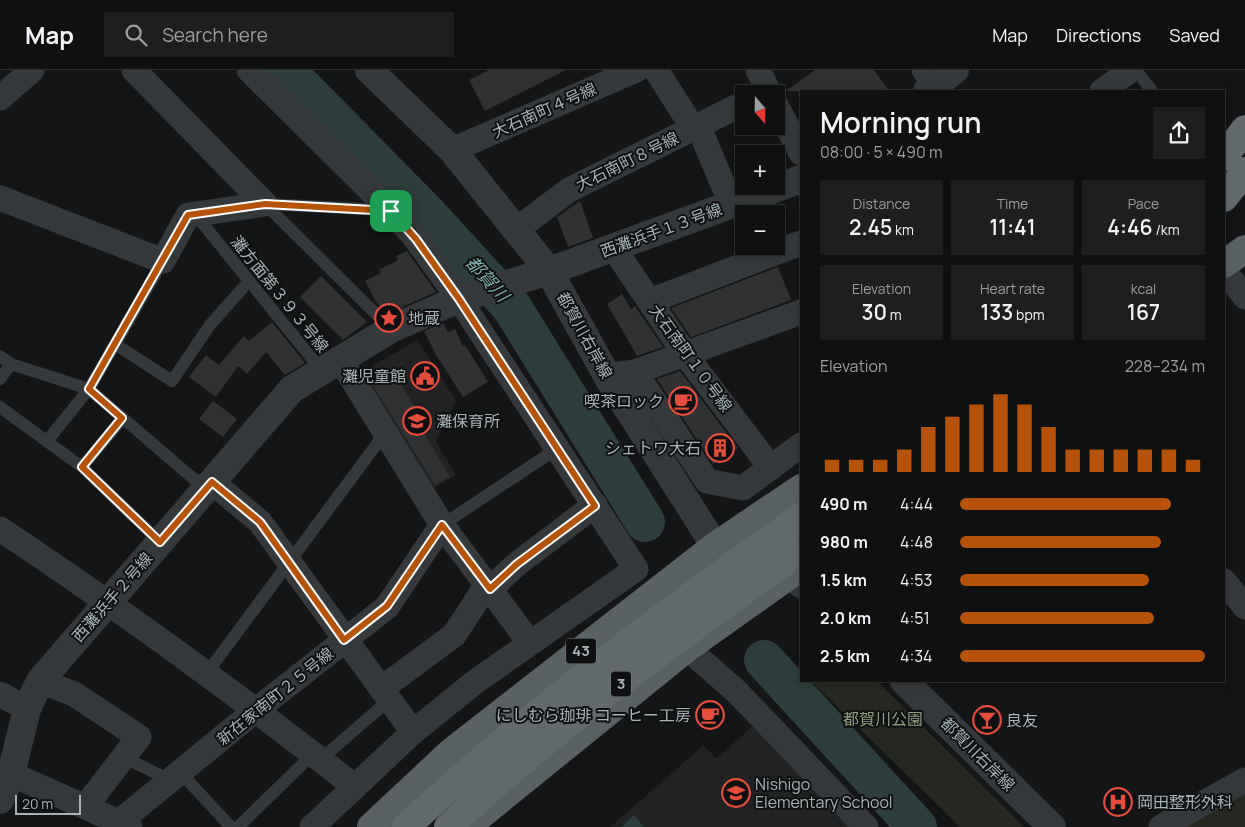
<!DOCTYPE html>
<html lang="en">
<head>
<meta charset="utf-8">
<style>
  body { margin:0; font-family:Manrope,"Noto Sans JP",sans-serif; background:#1d1e1e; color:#f1f3f6; height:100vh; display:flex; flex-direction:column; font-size:19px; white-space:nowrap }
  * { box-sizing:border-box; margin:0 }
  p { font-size:16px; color:#9b9d9f }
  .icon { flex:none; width:28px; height:28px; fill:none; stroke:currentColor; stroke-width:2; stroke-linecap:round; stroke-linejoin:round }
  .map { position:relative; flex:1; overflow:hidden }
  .drawer { position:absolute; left:800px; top:20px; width:425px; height:592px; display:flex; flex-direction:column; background:#0f1010; border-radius:0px; box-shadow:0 2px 8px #0003,0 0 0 1px #2f3030 }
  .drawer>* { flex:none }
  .needle { width:32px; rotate:160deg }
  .controls { position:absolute; left:735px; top:15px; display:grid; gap:10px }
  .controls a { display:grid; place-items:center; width:50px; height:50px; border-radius:0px; background:#0f1010; box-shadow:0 2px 8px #0003,0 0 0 1px #2f3030; font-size:25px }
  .scale { position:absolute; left:15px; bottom:12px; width:66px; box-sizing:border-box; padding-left:5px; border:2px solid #a7b3b5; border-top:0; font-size:14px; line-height:18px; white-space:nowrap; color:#a7b3b5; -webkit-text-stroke:4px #0f1011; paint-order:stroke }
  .pin { position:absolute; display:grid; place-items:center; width:42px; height:42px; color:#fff; margin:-21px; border-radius:10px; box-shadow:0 2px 8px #0006 }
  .round { display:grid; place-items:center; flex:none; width:52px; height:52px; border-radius:0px; background:#1d1e1e }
  .head { display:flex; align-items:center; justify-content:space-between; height:85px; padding:0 20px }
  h1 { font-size:28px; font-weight:600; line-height:38px }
  .metrics { display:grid; grid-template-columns:repeat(3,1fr); gap:8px; height:85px; padding:5px 20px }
  .metrics div { display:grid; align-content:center; border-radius:0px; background:#1d1e1e; text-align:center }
  .metrics b { font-size:21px; font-weight:600 }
  .metrics small { font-size:14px; font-weight:400 }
  .metrics p { font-size:14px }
  .chart { height:140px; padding:10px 20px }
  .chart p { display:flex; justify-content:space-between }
  .chart svg { width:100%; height:90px; margin-top:5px; stroke:#b45309; stroke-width:6 }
  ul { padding:0 20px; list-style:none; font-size:16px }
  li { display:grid; grid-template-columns:80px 60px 1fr; align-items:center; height:38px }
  li i { height:12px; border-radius:6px; background:#b45309 }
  header { display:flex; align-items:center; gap:30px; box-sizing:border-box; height:70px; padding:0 25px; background:#0f1010; border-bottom:1px solid #2f3030 }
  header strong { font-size:24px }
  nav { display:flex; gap:28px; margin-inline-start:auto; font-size:18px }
  .search { width:350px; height:45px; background:#1d1e1e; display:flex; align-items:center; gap:12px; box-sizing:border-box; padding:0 18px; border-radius:0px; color:#9b9d9f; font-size:19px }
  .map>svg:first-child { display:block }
  .built { fill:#202223 }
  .green { fill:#242821 }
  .water { fill:#2e3e3c }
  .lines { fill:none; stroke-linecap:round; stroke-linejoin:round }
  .river { stroke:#2e3e3c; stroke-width:40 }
  .building { fill:#2f3132 }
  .service { stroke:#36393b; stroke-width:12 }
  .minor { stroke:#36393b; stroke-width:25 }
  .tertiary { stroke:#36393b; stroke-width:28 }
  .trunk { stroke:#5a6162; stroke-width:28 }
  .motorway { stroke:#626a6b; stroke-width:28 }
  .route-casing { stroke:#fff; stroke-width:10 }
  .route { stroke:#b45309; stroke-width:6 }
  .labels { text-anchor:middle; stroke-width:4; stroke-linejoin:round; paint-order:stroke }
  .shield { fill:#0f1011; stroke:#798284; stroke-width:1 }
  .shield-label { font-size:15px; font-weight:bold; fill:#a7b3b5 }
  .street-label { font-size:16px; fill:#a7b3b5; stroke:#0f1011 }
  .poi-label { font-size:16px; fill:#a7b3b5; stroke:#0f1011; text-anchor:start }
  .park-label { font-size:16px; fill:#8f9f7f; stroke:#0f1011 }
  .water-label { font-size:18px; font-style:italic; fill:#80aeaa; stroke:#0f1011 }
</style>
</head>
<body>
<header>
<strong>Map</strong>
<div class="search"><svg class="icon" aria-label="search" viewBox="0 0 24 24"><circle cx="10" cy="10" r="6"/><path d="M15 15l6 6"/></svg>Search here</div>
<nav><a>Map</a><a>Directions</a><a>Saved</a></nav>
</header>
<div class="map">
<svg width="1245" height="757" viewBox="0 0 1245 757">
  <rect width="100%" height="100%" fill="#141516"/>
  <path class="built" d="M 417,270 L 456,330 L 436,372 L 456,405 L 429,421 L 362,302 Z
    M 756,653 L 856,757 L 610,757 L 704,675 L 716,689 Z"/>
  <path class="green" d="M 811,611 L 877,611 L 1024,757 L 960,757 Z
    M 1245,721 L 1245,757 L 1177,757 Z"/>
  <path class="water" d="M 634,745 L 644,757 L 621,757 Z"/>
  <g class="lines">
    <path class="river" d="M 285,0 L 425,142 L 511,236 L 645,452
      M 764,590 L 917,757"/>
  </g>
  <path class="building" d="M 489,0 L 566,0 L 485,41 L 469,10 Z
    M 815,0 L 874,0 L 889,21 L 786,21 Z
    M 580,131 L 593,168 L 568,177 L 557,147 Z
    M 407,181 L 436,222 L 387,244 L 376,232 L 365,211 L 381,203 L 379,200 L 398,190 L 396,186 Z
    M 778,197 L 791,230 L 691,267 L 671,238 Z
    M 321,206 L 367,252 L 343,270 L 300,227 Z
    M 622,224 L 631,239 L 635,236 L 663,277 L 637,286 L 607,234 Z
    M 272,252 L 305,293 L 285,305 L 266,282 L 247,304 L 238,296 L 216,327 L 189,307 L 206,285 L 219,295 L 244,266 L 249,271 Z
    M 443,253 L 448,262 L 455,259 L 463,276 L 465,275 L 488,312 L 463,327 L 436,285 L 424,261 Z
    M 392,298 L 427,359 L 423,361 L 450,407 L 435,415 L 370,311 Z
    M 680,301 L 738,378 L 713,394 L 657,309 Z
    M 213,331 L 237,349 L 223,367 L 199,349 Z"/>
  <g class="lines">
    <path class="service" d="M 1136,0 L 1152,21
      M 265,134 L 391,259
      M 265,134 L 387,140
      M 195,144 L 322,301
      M 115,274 L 172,311 L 210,255 L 249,211
      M 0,286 L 11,294 L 89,319 L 195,410 L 212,412
      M 0,309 L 11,294
      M 0,337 L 82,397 L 160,472
      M 47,371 L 89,319 L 163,191
      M 82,397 L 123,348
      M 442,455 L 558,378
      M 207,603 L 385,363
      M 123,687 L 170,710
      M 320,690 L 389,630
      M 180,702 L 231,757
      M 238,757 L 313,684"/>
    <path class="minor" d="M 134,0 L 265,134
      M 249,0 L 391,141 L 416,169 L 459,229 L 636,499 L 475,612 L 413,662 L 312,757
      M 656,0 L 693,58
      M 758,0 L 770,24
      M 924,0 L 940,21
      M 1102,21 L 1131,0
      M 0,28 L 32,0
      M 776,35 L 801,83
      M 698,55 L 731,134
      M 452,80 L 636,0
      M 0,128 L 163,191 L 188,145 L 265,134
      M 516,160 L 569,120 L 744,33
      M 613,177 L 685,284 L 771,398
      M 1224,201 L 1245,227
      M 650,231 L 801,173
      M 340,289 L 442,455 L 530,573
      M 635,302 L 707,411 L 743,418 L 801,375
      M 619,304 L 635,302 L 801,242
      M 212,412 L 260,452 L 413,662
      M 0,459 C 122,540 239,626 354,716
      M 1224,511 L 1245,537
      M 490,519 L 517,494 L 595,435
      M 687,578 L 737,622 L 866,757
      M 40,611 L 74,624 L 139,667 L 85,737
      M 381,619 L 454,565 L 487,515
      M 0,624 L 27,639
      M 11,704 L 130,757
      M 119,752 L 256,640 L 387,537 L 442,455
      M 1161,757 L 1245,710"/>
    <path class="tertiary" d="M 369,0 L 452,80 L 549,201 L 607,306 L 715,476 L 791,504 L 801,514
      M 927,21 L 955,0
      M 904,611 L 1052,757
      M 0,730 L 11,704 L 27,639 L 40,611 L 292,319 L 391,259 L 459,229 L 549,201 L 801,109"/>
    <path class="trunk" d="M 1224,194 L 1245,179
      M 371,757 L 451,682 L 715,476 L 801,418
      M 466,757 L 687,578 L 801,497"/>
    <path class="motorway" d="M 1224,87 L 1245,59
      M 1224,128 L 1245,101
      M 406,757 C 529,643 664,543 801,447
      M 448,757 C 557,656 680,566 801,480"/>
  </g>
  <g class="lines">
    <defs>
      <path id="route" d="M 265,134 L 391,141 L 416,169 L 459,229 L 595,436 L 517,494 L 490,519 L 442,455 L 387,536 L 344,570 L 260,452 L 212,412 L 160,472 L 82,397 L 122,348 L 89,319 L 188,145 Z"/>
    </defs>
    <use href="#route" class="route-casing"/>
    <use href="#route" class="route"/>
  </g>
  <defs>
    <symbol id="sight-ring" viewBox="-11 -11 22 22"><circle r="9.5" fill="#0f1011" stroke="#e64d3c" stroke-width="1.5"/><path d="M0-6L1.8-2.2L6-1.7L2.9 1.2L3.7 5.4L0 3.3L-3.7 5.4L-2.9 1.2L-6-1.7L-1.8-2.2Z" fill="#e64d3c"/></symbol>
    <symbol id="civic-ring" viewBox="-11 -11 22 22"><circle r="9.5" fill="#0f1011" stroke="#e64d3c" stroke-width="1.5"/><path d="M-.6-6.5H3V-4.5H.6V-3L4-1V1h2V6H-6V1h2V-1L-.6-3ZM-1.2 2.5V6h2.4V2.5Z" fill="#e64d3c"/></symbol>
    <symbol id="cafe-ring" viewBox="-11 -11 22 22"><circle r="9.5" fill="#0f1011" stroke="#e64d3c" stroke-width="1.5"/><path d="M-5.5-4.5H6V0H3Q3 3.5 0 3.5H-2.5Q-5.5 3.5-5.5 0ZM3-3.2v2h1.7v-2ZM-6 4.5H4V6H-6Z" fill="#e64d3c"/></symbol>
    <symbol id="school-ring" viewBox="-11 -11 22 22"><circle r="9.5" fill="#0f1011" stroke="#e64d3c" stroke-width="1.5"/><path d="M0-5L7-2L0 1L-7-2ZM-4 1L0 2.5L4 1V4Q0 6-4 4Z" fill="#e64d3c"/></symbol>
    <symbol id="building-ring" viewBox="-11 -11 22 22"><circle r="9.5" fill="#0f1011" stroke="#e64d3c" stroke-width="1.5"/><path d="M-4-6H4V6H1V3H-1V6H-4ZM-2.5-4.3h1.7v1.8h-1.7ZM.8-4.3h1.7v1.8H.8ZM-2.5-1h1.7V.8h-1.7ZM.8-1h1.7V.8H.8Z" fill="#e64d3c"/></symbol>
    <symbol id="bar-ring" viewBox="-11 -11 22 22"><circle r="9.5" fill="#0f1011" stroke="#e64d3c" stroke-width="1.5"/><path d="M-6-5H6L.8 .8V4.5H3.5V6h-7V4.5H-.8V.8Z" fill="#e64d3c"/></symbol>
    <symbol id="hospital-ring" viewBox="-11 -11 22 22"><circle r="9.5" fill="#0f1011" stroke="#e64d3c" stroke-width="1.5"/><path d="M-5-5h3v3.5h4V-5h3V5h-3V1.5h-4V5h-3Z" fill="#e64d3c"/></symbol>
  </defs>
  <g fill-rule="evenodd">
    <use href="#sight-ring" x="373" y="232" width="32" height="32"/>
    <use href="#civic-ring" x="409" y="290" width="32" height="32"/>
    <use href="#cafe-ring" x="667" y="315" width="32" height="32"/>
    <use href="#school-ring" x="401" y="335" width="32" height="32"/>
    <use href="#building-ring" x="704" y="362" width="32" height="32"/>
    <use href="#cafe-ring" x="694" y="629" width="32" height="32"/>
    <use href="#bar-ring" x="971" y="634" width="32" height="32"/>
    <use href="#school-ring" x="720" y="707" width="32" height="32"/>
    <use href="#hospital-ring" x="1102" y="716" width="32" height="32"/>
  </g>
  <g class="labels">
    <g class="shield">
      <rect x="566" y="568.5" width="30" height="25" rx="4"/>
      <rect x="611" y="601.5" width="20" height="25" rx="4"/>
    </g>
    <g class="shield-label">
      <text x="581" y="586">43</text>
      <text x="621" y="619">3</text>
    </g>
    <g class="street-label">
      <text transform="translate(544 40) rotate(-24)" y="6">大石南町４号線</text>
      <text transform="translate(627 91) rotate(-26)" y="6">大石南町８号線</text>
      <text transform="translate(661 160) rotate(-20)" y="6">西灘浜手１３号線</text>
      <text transform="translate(280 224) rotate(51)" y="6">灘方面第３９３号線</text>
      <text transform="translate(585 265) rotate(61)" y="6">都賀川右岸線</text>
      <text transform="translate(691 288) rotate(54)" y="6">大石南町１０号線</text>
      <text transform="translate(112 527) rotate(-49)" y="6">西灘浜手２号線</text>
      <text transform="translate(275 626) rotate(-39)" y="6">新在家南町２５号線</text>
      <text transform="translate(978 684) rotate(45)" y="6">都賀川右岸線</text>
    </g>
    <g class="poi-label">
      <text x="408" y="254">地蔵</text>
      <text x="406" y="312" text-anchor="end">灘児童館</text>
      <text x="664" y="337" text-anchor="end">喫茶ロック</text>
      <text x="436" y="357">灘保育所</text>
      <text x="701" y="384" text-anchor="end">シェトワ大石</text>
      <text x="691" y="651" text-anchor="end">にしむら珈琲 コーヒー工房</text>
      <text x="1006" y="656">良友</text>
      <text x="755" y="720">Nishigo<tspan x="755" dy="18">Elementary School</tspan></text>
      <text x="1137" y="738">岡田整形外科</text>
    </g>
    <g class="park-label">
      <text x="883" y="655">都賀川公園</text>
    </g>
    <g class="water-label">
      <text transform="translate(487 209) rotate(48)" y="6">都賀川</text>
    </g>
  </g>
</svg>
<div class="controls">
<a><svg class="needle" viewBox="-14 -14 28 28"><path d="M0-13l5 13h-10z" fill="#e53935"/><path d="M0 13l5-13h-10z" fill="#9b9d9f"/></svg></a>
<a>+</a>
<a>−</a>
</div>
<div class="scale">20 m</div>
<div class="pin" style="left:391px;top:141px;background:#1e9e55"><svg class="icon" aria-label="arrive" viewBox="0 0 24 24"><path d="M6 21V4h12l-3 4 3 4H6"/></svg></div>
<section class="drawer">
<div class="head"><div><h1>Morning run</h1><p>08:00 · 5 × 490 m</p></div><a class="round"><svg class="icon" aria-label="share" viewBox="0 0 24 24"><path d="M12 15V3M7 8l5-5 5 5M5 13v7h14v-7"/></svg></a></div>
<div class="metrics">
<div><p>Distance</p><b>2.45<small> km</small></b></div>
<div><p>Time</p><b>11:41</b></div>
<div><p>Pace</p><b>4:46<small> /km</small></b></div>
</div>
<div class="metrics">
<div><p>Elevation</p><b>30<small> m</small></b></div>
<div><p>Heart rate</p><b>133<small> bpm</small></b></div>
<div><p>kcal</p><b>167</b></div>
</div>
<div class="chart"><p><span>Elevation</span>228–234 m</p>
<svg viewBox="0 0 160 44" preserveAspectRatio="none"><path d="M5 44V38M15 44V38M25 44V38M35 44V33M45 44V22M55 44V17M65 44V11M75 44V6M85 44V11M95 44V22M105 44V33M115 44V33M125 44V33M135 44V33M145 44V33M155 44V38"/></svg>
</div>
<ul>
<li><b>490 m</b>4:44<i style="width:86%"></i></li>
<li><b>980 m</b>4:48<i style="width:82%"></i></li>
<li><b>1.5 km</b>4:53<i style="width:77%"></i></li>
<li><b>2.0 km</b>4:51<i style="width:79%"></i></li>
<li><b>2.5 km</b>4:34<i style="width:100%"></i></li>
</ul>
</section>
</div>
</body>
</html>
